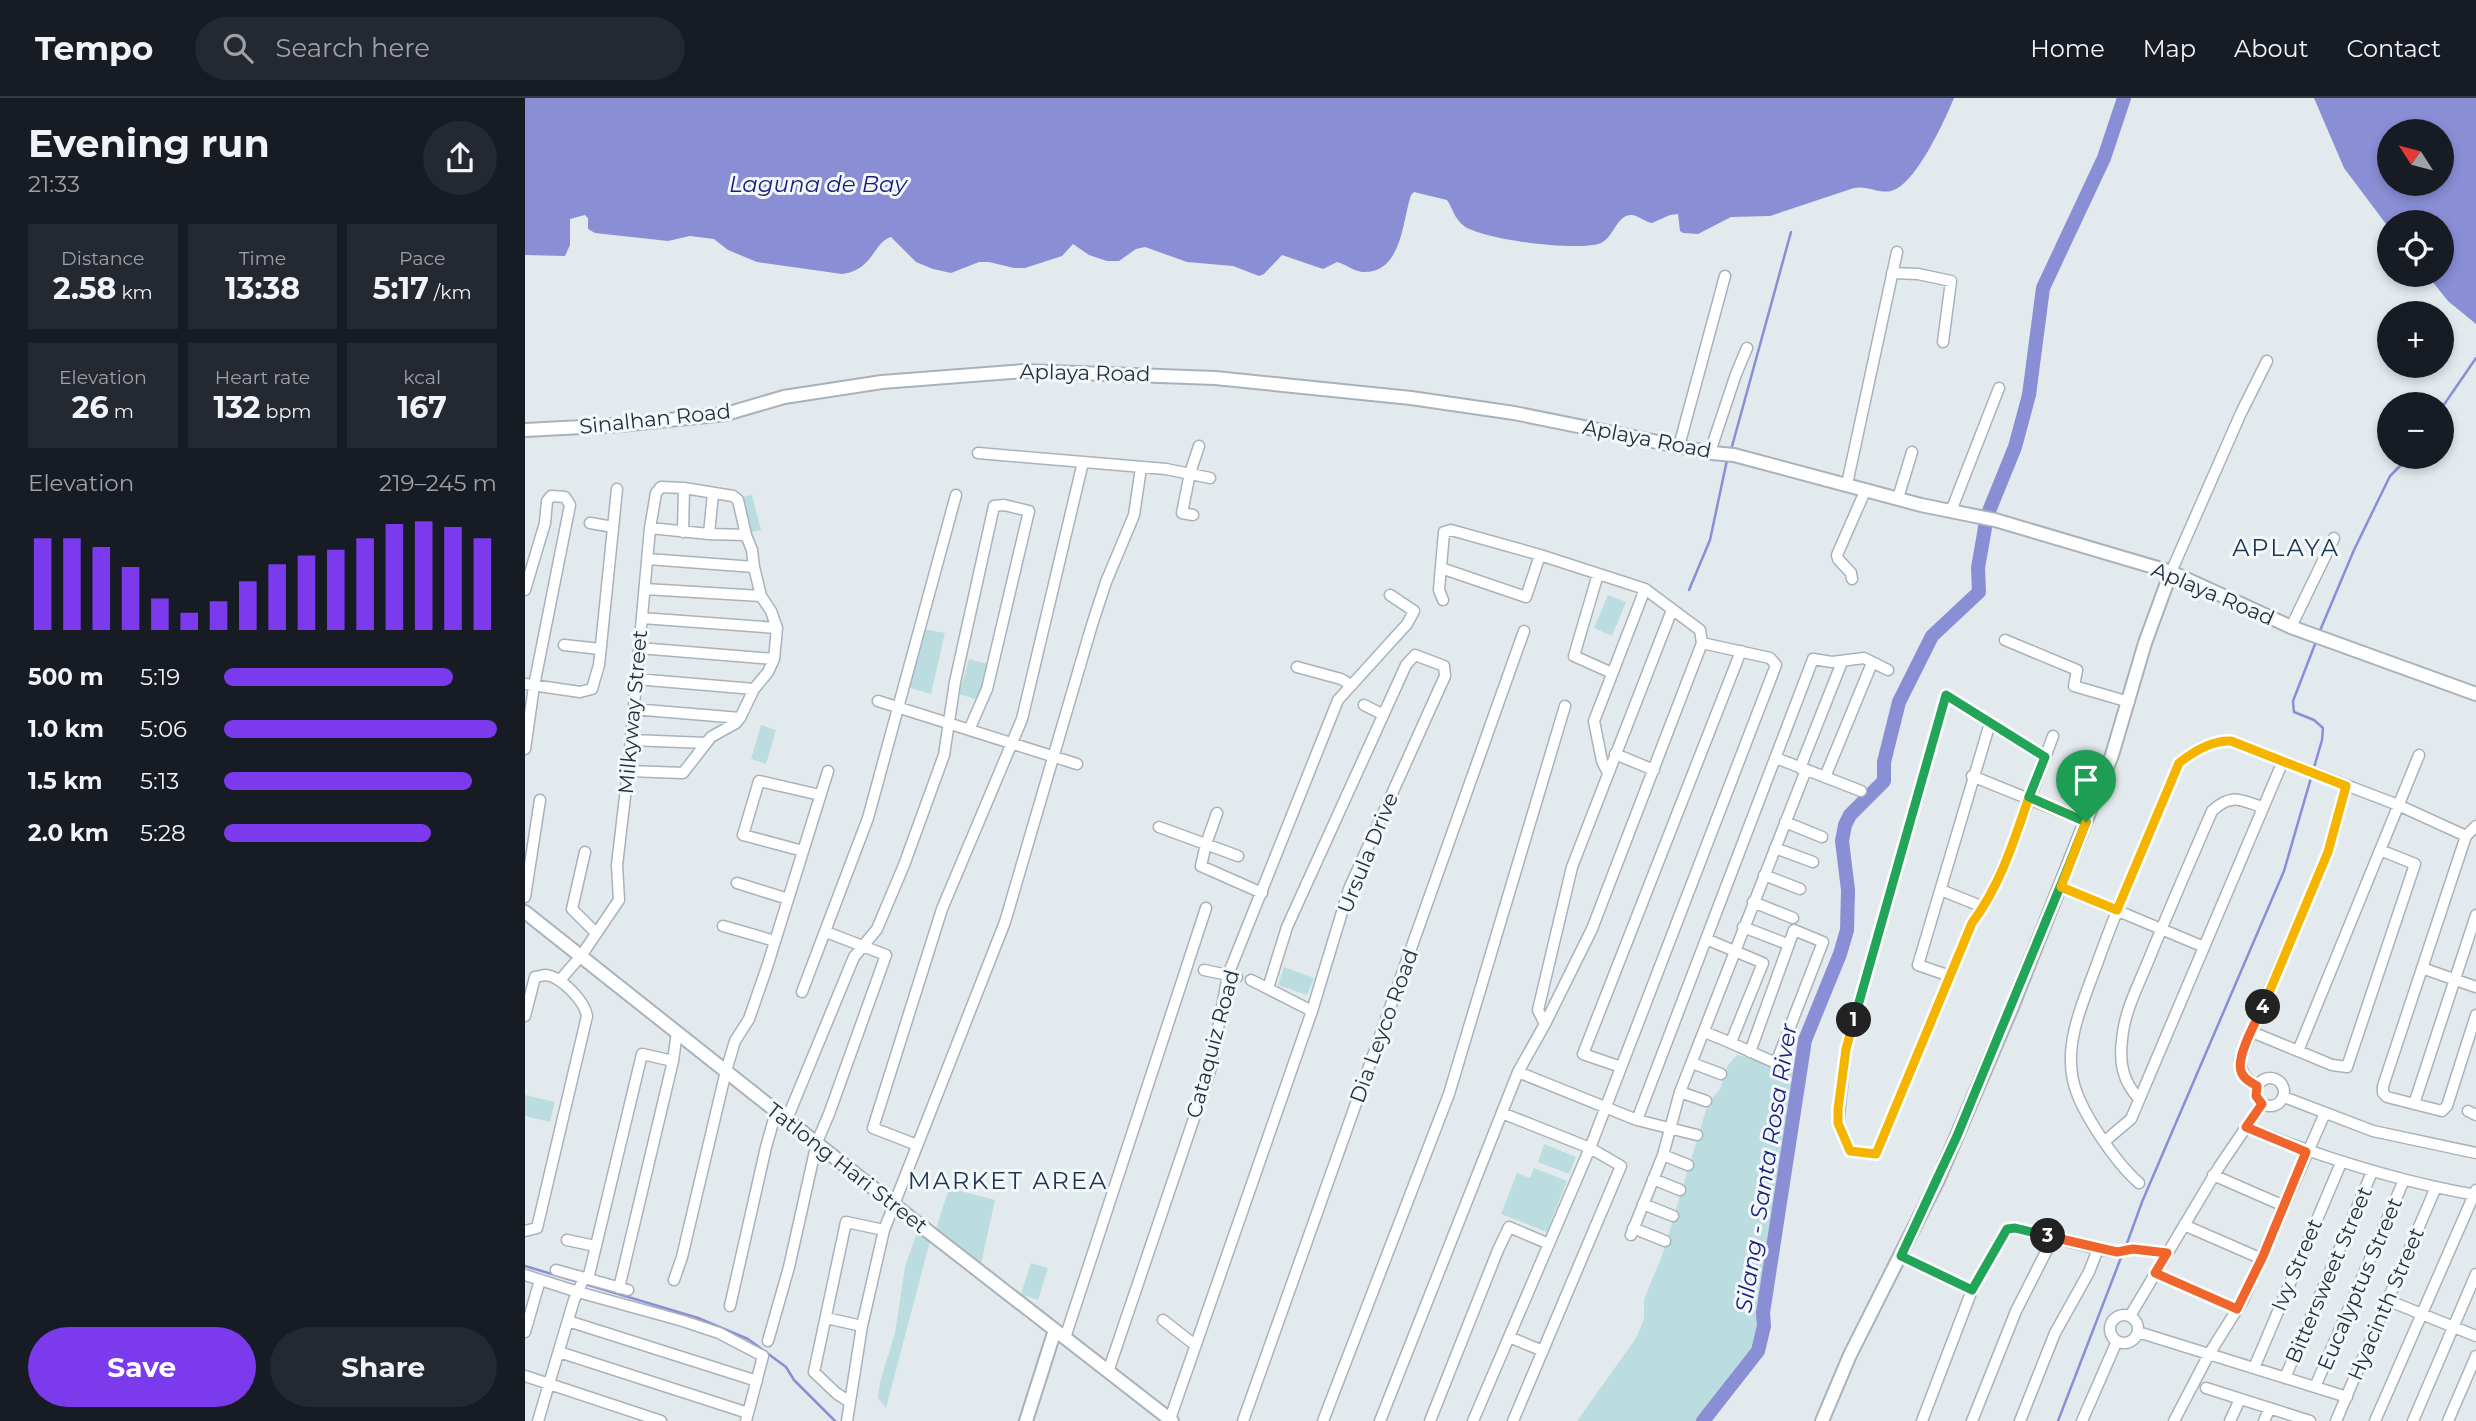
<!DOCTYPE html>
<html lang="en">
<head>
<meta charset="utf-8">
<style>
  body { margin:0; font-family:Montserrat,sans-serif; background:#242831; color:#f1f3f6; height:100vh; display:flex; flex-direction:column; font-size:26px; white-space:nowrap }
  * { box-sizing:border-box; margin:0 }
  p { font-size:23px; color:#9ea1a6 }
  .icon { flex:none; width:38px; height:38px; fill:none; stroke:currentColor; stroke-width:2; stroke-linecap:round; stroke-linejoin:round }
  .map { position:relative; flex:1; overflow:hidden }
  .sheet { display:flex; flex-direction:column; background:#171b24; width:525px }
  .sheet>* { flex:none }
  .needle { width:46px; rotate:306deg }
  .buttons { position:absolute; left:1852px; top:21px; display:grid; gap:14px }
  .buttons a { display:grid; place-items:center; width:77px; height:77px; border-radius:50%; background:#171b24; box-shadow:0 4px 10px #0003; font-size:35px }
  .pin { position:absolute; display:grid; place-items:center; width:60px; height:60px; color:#fff; margin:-72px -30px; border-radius:50% 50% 50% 0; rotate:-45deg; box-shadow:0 0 7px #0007 }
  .pin .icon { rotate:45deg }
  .km { position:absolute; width:35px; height:35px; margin:-18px; border-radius:50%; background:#222; color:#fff; font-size:19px; line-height:35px; text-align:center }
  .round { display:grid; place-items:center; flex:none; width:74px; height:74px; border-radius:37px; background:#242831 }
  .overview { display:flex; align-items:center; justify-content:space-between; height:119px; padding:0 28px }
  h1 { font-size:38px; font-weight:700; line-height:52px }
  .metrics { display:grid; grid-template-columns:repeat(3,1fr); gap:10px; height:119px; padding:7px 28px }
  .metrics div { display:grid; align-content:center; border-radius:0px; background:#242831; text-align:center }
  .metrics b { font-size:30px; font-weight:700 }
  .metrics small { font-size:19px; font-weight:400 }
  .metrics p { font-size:19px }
  .chart { height:196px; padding:14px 28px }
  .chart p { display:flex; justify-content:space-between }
  .chart svg { width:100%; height:126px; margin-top:7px; stroke:#7c3aed; stroke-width:6 }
  .primary-button { display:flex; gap:14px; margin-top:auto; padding:14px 28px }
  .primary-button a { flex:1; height:80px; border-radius:42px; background:#7c3aed; color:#fff; font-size:28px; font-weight:700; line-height:80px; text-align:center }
  .primary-button a+a { background:#242831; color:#f1f3f6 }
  ul { padding:0 28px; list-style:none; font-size:23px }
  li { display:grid; grid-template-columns:112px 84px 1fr; align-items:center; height:52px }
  li i { height:18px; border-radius:9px; background:#7c3aed }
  header { display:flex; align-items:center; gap:42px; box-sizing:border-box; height:98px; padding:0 35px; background:#171b24; border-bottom:2px solid #363941 }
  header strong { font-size:33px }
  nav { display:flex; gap:38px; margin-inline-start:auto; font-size:24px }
  .search { width:490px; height:63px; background:#242831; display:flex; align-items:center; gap:18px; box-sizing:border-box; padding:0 24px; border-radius:38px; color:#9ea1a6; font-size:26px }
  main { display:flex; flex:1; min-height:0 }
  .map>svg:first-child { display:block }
  .green { fill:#bcdde0 }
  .water { fill:#898ed5; fill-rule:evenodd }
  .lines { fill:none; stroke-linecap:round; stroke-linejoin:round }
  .stream { stroke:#898ed5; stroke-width:2.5 }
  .river { stroke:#898ed5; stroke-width:14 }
  .minor-casing { stroke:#a9b2ba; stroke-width:13 }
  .tertiary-casing { stroke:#a9b2ba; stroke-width:16 }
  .minor { stroke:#fff; stroke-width:10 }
  .tertiary { stroke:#fff; stroke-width:12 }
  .split-1-casing { stroke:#fff; stroke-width:14 }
  .split-2-casing { stroke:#fff; stroke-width:14 }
  .split-3-casing { stroke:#fff; stroke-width:14 }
  .split-4-casing { stroke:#fff; stroke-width:14 }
  .split-5-casing { stroke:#fff; stroke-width:14 }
  .split-1 { stroke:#f5b400; stroke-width:9 }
  .split-2 { stroke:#22a559; stroke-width:9 }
  .split-3 { stroke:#22a559; stroke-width:9 }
  .split-4 { stroke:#f0652b; stroke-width:9 }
  .split-5 { stroke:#f5b400; stroke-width:9 }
  .labels { text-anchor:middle; stroke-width:6; stroke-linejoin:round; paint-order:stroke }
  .street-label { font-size:21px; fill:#223140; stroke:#f4f8fa }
  .water-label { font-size:23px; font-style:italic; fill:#191e7f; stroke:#f4f8fa }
  .quarter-label { font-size:24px; letter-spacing:2px; fill:#1d3653; stroke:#f4f8fa }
</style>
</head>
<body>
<header>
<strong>Tempo</strong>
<div class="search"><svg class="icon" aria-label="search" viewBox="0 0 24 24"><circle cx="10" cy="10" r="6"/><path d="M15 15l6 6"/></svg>Search here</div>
<nav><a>Home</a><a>Map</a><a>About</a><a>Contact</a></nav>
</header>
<main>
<section class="sheet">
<div class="overview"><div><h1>Evening run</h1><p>21:33</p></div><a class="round"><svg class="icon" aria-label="share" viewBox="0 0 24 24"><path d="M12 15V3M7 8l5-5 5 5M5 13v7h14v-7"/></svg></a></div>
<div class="metrics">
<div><p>Distance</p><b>2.58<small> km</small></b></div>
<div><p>Time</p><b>13:38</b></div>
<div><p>Pace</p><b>5:17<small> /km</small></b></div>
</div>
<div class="metrics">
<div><p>Elevation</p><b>26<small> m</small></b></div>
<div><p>Heart rate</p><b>132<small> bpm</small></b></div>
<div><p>kcal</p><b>167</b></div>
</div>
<div class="chart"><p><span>Elevation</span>219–245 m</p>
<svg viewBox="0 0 160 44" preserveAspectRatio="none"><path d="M5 44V12M15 44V12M25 44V15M35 44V22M45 44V33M55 44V38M65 44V34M75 44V27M85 44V21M95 44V18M105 44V16M115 44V12M125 44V7M135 44V6M145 44V8M155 44V12"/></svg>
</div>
<ul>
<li><b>500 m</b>5:19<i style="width:84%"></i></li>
<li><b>1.0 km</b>5:06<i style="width:100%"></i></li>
<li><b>1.5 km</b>5:13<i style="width:91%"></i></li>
<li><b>2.0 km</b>5:28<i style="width:76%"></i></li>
</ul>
<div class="primary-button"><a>Save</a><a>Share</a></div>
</section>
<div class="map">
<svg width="1951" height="1323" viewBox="0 0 1951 1323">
  <rect width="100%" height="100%" fill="#e3eaee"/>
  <path class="green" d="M 227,397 L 236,432 L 223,435 L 214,400 Z
    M 1083,497 L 1101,504 L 1087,538 L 1069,530 Z
    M 398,531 L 420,535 L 406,596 L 382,589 Z
    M 444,561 L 463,566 L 453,602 L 434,596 Z
    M 236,627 L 251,632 L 241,666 L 226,661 Z
    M 759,869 L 789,880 L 782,897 L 753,887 Z
    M 1212,957 L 1271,972 L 1255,1092 L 1238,1194 L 1233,1210 L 1233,1229 L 1228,1251 L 1180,1316 L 1173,1323 L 1052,1323 L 1111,1240 L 1119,1221 L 1119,1201 L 1137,1158 L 1183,1005 L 1195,991 L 1203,967 Z
    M 0,997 L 30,1004 L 25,1024 L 0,1018 Z
    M 1019,1046 L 1051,1059 L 1044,1076 L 1013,1064 Z
    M 1009,1070 L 1042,1083 L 1022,1134 L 976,1116 L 992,1075 L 1005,1080 Z
    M 424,1090 L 470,1102 L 456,1166 L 410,1134 Z
    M 392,1134 L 405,1143 L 361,1310 L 353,1300 L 355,1284 L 370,1235 L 380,1169 Z
    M 506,1165 L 523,1170 L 513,1202 L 496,1196 Z"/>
  <path class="water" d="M 0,0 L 1429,0 C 1420,22 1390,88 1366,93 C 1354,96 1342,87 1329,90 L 1245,118 L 1206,119 L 1173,136 L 1158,135 L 1155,133 L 1153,116 L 1145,117 L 1127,125 C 1120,124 1114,118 1107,117 C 1092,116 1089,139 1076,145 C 1054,154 959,142 939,128 C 929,120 928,111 922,102 L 889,94 L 886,97 C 877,124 877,176 837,174 C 829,173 820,166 812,164 L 798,171 L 757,157 L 739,176 L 734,178 L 708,168 L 662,164 L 620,149 L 611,151 L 594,163 L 582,163 L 564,157 L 548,146 L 537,158 L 500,170 L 489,170 L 464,164 L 454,164 L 426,175 L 408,171 L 391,164 L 366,139 C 348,144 349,172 317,176 L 232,164 L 203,152 L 189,141 L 165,138 L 143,143 L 70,135 L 63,131 L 63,120 L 60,117 L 45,121 L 45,147 L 40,158 L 0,157 Z
    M 1789,0 L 1951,0 L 1951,226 L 1923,203 L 1902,177 L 1916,177 L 1916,124 L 1864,124 L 1864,130 L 1819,70 ZM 1864,33 L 1916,33 L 1916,86 L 1864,86 Z"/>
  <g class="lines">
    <path class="stream" d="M 1916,311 L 1951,260
      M 1206,352 L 1266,134
      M 1164,492 L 1185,442 L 1202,362
      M 1794,535 L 1829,452 L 1865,378 L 1884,359
      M 1601,1148 L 1617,1104 L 1759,773 L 1797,642 L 1798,630 L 1789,622 L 1769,614 L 1768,603 L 1792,541
      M 0,1168 L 173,1220 L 223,1241 L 261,1269 L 269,1282 L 310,1323
      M 1533,1323 L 1597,1157"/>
    <path class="river" d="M 1178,1323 L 1233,1253 L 1239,1228 L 1238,1215 L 1280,942 L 1315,856 L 1322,832 L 1323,792 L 1317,743 L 1320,727 L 1325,717 L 1359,683 L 1359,664 L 1374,604 L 1407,538 L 1454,494 L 1453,470 L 1462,418 L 1490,349 L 1504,297 L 1518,190 L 1579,60 L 1599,0"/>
    <defs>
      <path id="minor" d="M 1367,175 L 1393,176 L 1426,183 L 1418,244
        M 1154,348 L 1200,178
        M 1185,354 L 1211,276 L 1222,250
        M 453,355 L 641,371 L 685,380
        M 1322,386 L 1372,154
        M 1373,400 L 1387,354
        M 1426,413 L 1474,290
        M 668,417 L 657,415 L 665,375 L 674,348
        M 65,425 L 88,429
        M 125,430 L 184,436 L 221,437
        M 158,434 L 159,390
        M 184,436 L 188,395
        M 123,461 L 229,469
        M 916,470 L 1001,499 L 1015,457
        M 1646,474 L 1716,315 L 1742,263
        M 1073,476 L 1049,558 L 1087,575
        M 1327,481 L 1326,475 L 1313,461 L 1312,457 L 1341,391
        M 120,491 L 236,498
        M 0,492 L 20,425 L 22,403 L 26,398 L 40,399 L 45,407 L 9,588 L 0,651
        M 117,520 L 252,530
        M 1766,529 L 1809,440
        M 1480,542 L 1552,572 L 1549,588 L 1604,604
        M 39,547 L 75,551
        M 114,550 L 249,561
        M 772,569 L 816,581 L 826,587
        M 111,581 L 229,591
        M 0,586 L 55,594 L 67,591 L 74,567 L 92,391
        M 353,603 L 552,666
        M 839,607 L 857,616
        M 108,611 L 215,620
        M 106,642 L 181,645
        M 1090,656 L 1129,672
        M 1520,659 L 1421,597 L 1321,951 L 1313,1025 L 1325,1053 L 1351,1056 L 1447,825 L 1464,800 L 1485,753 L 1528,638
        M 1251,660 L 1336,693
        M 1275,670 L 1317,564
        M 1083,675 L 1077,663 L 1069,623 L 1120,491
        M 1447,678 L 1561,724
        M 1300,679 L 1347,565
        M 692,715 L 681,746 L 676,768 L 737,795
        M 1260,724 L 1297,739
        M 634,729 L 713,758
        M 1941,738 L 1951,728
        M 1250,750 L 1288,764
        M 278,753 L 218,737 L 234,683 L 295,697
        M 60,754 L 47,811 L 71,835
        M 1239,777 L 1275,791
        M 212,785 L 263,801
        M 1536,789 L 1679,849
        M 1416,792 L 1458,809
        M 0,799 L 15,702
        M 1228,804 L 1268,820
        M 198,828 L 250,843
        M 1218,829 L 1257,844
        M 1181,841 L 1238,865 L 1206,944
        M 1897,870 L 1951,889
        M 679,872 L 712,879
        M 1425,878 L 1393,867 L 1465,625
        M 35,882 L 56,858 L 94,802 L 92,767 L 103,673 L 125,430 L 131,395 L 136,389 L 159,390 L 208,398 L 213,402 L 221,437 L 227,452 L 229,469 L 236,498 L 246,513 L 252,530 L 249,561 L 243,574 L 229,591 L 215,620 L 211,625 L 186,639 L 158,675 L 103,673
        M 726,882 L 787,913
        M 277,894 L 343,720 L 431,397
        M 0,918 L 10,879 C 14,879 17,877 21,877 C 37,879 60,904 62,918 L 12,1130 L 0,1133
        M 1020,926 L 1013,912 L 1047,769 L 1147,512
        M 1179,934 C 1204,943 1227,955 1251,965 L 1298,844 L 1269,832 L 1225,954
        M 1727,934 L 1807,967 L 1822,969 L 1890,766 L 1855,752
        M 1773,953 L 1894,657
        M 1167,965 L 1196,976
        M 1096,969 L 1058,956 L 1216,553
        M 993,974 L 1112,1022 L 1172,1037
        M1731 994a14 14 0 1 1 28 0a14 14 0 1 1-28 0Z
        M 1732,988 C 1720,980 1716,976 1715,961 L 1803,754 L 1821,688
        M 1155,994 L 1181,1003
        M 1759,999 L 1848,1033 L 1951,1055
        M 1614,1001 C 1598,983 1594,966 1597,942 C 1599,915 1612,890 1622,866 C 1643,814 1665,764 1687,713 C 1706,695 1715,702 1737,709
        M 1889,1006 L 1951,817
        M 1943,1013 L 1951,1017
        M 977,1015 L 1065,1050 L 1096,1068 L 988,1323
        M 262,1021 L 329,859 L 352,831 L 379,767 L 419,657 L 430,584 L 469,408 L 479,407 L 504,413 L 462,591 L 444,632
        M 1112,1022 L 1288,561 L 1307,564 L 1339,560 L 1363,572
        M 1721,1029 C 1796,1059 1871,1083 1951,1097
        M 1580,1043 L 1606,1021 L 1758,663
        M 392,1047 L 348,1030 L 417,811 L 497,621 L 558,364
        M 1138,1057 L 1163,1067
        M 1688,1077 L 1759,1108
        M 1128,1081 L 1155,1092
        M 1614,1085 C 1591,1065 1554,1012 1548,982 C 1539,942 1560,900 1573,863 C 1597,796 1626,731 1654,665 C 1669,653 1686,642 1706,643 L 1873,707 L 1941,738 L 1858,988 L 1858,995 L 1862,999 L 1917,1013 L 1922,1008 L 1951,917
        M 1118,1106 L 1148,1118
        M 1659,1127 L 1737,1161
        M 1108,1130 L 1140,1143
        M 1106,1137 L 1138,1057 L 1155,994 L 1281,672
        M 42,1142 L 70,1148
        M 1376,1158 L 1447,1192
        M 31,1172 L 103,1192
        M 1630,1175 L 1712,1211
        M 0,1177 L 53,1194 L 158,1223 L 194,1235 L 238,1258 L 221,1323
        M 63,1181 L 117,956 L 148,963
        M 149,1182 L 157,1159 L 201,973 L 210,943 L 224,921 L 242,869 L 303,673
        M 94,1190 L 148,963 L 152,934
        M 1862,1202 L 1951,1238
        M 205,1208 L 241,1049 L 251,1014
        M1585 1231a14 14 0 1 1 28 0a14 14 0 1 1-28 0Z
        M 1605,1218 L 1694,1069 L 1737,1006
        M 301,1220 L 337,1228
        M 638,1222 L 670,1247
        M 43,1223 L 232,1283
        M 0,1234 L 15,1182
        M 1613,1234 L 1822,1299
        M 984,1239 L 1018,1253
        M 540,1240 L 681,810
        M 243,1243 L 264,1169 L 292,1044 L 304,1016 L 361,857 L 301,834
        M 34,1254 L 223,1315
        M 1729,1270 L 1816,1065
        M 583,1274 L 685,973 L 703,877 L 813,602 L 882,526 L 889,513 L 865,497
        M 0,1278 L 136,1323
        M 1760,1280 L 1847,1074
        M 1790,1289 L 1879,1082
        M 1681,1290 L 1785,1323
        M 323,1303 L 311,1295 L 289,1274 L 321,1124 L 359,1132
        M 645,1321 L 787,913 L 824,791 L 920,578 L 919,568 L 890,557 L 881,567 L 762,829 L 743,890
        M 13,1323 L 49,1202 L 59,1180
        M 322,1323 L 337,1228 L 359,1132 L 480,824 L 566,530 L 581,484 L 609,417 L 616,370
        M 718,1323 L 999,533
        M 798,1323 L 924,996 L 1040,608
        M 855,1323 L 993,974 L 1020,926 L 1067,831 L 1177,545 L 1175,532 L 1120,491 L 1015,457 L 926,432 L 919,434 L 914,492 L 918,502
        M 905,1323 L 973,1152 L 984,1129 L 1024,1146
        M 948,1323 L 1065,1050 L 1251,567 L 1245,560 L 1177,545
        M 1397,1323 L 1447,1192 L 1482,1131 L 1490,1130 L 1573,1151 L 1592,1154 L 1608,1151 L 1642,1155
        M 1447,1323 L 1491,1213 L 1528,1140
        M 1495,1323 L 1530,1235 L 1564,1174 L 1573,1151
        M 1557,1323 L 1592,1243
        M 1649,1323 L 1684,1256 L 1718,1202 L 1800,1015
        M 1705,1323 L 1715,1301
        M 1739,1323 L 1745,1310
        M 1811,1323 L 1911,1089
        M 1850,1323 L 1951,1092
        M 1888,1323 L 1951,1176
        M 1923,1323 L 1951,1258"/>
      <path id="tertiary" d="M 0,332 L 95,327 L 201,316 L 259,299 L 357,284 L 499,273 L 690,280 L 886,300 L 989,315 L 1187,355 L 1209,357 L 1396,407 L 1470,422 L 1646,474 L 1766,529 L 1951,596
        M 0,814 L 391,1124 L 647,1323
        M 501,1323 L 530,1232
        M 1297,1323 L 1325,1257 L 1413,1082 L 1487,909 L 1587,657 L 1620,545 L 1646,474"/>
    </defs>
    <use href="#minor" class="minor-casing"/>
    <use href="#tertiary" class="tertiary-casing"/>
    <use href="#minor" class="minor"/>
    <use href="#tertiary" class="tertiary"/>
  </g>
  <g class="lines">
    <defs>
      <path id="split-1" d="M 1329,922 L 1321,951 L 1313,1011 L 1313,1025 L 1325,1053 L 1351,1056 L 1447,825 C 1475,788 1489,743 1504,699 L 1561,724"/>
      <path id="split-2" d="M 1329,922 L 1421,597 L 1520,659 L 1504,699 L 1561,724 L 1542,772"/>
      <path id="split-3" d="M 1523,1138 L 1490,1130 L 1482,1131 L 1447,1192 L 1376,1158 L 1432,1038 L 1542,772"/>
      <path id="split-4" d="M 1523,1138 L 1592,1154 L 1608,1151 L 1642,1155 L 1630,1175 L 1712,1211 L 1738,1158 L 1781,1054 L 1721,1029 L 1737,1006 L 1731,998 L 1732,988 C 1726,984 1718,981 1716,973 C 1711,958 1731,923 1738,909"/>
      <path id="split-5" d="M 1561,724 L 1536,789 L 1592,812 L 1654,665 C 1669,653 1687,642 1706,643 L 1821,688 L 1803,754 L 1738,909"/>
    </defs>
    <use href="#split-1" class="split-1-casing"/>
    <use href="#split-2" class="split-2-casing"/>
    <use href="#split-3" class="split-3-casing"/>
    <use href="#split-4" class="split-4-casing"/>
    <use href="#split-5" class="split-5-casing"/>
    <use href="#split-1" class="split-1"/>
    <use href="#split-2" class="split-2"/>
    <use href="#split-3" class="split-3"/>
    <use href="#split-4" class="split-4"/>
    <use href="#split-5" class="split-5"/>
  </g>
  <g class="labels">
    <g class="street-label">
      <text transform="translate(560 275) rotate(1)" y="7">Aplaya Road</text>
      <text transform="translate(130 321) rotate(-6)" y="7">Sinalhan Road</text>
      <text transform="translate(1122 341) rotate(11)" y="7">Aplaya Road</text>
      <text transform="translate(1688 496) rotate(23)" y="7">Aplaya Road</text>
      <text transform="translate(108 614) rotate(-85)" y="7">Milkyway Street</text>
      <text transform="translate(843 755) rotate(-68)" y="7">Ursula Drive</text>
      <text transform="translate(859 928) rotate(-70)" y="7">Dia Leyco Road</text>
      <text transform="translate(688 946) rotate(-75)" y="7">Cataquiz Road</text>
      <text transform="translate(322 1070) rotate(38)" y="7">Tatlong Hari Street</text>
      <text transform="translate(1772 1167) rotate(-67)" y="7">Ivy Street</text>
      <text transform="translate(1804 1177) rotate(-67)" y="7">Bittersweet Street</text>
      <text transform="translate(1835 1186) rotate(-67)" y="7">Eucalyptus Street</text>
      <text transform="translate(1861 1206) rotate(-67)" y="7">Hyacinth Street</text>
    </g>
    <g class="water-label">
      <text x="293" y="94">Laguna de Bay</text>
      <text transform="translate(1241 1070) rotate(-81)" y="8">Silang - Santa Rosa River</text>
    </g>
    <g class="quarter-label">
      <text x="1761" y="458">APLAYA</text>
      <text x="483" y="1091">MARKET AREA</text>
    </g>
  </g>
</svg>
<div class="buttons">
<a><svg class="needle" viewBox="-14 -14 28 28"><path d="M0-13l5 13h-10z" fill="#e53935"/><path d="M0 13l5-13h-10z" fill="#9ea1a6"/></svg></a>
<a><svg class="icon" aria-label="locate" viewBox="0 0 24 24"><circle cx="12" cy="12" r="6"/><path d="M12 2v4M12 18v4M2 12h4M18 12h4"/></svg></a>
<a>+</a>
<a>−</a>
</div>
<div class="pin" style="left:1561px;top:724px;background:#1e9e55"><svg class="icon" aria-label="arrive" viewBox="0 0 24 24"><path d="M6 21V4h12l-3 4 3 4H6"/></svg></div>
<b class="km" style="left:1329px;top:922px">1</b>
<b class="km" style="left:1523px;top:1138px">3</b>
<b class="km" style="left:1738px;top:909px">4</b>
</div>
</main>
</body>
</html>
